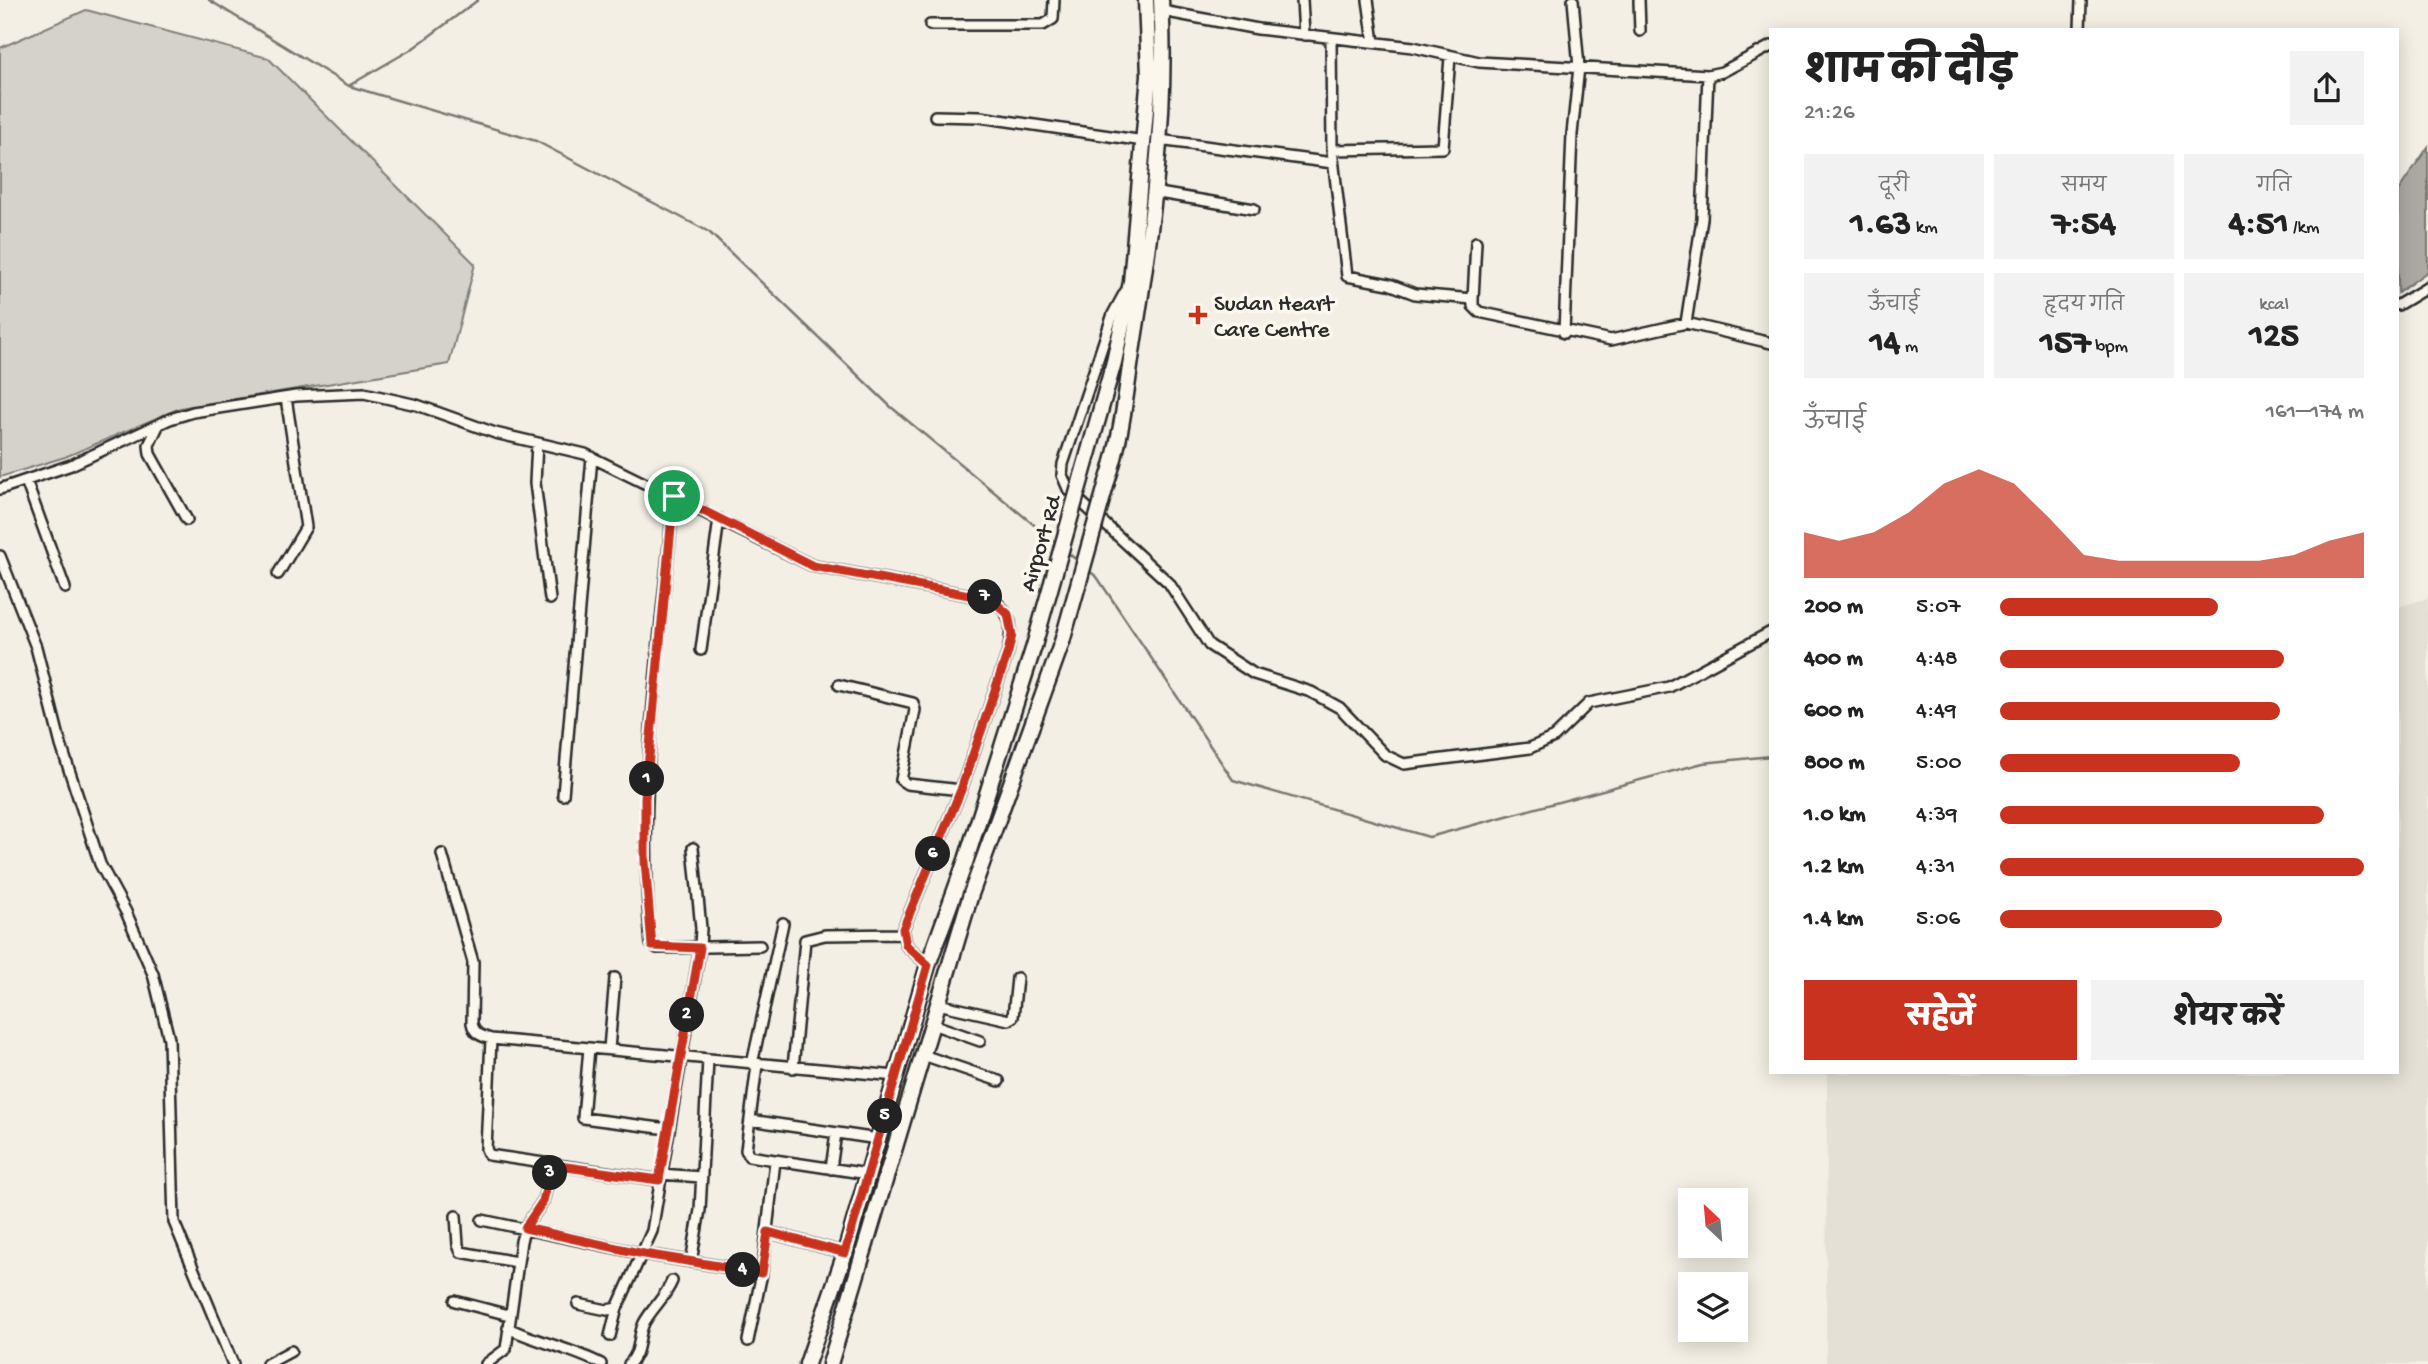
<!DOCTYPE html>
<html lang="hi">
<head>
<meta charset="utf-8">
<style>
  body { margin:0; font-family:"Gochi Hand","Playpen Sans Deva",sans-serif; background:#f2f2f2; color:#222; height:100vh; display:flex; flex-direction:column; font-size:26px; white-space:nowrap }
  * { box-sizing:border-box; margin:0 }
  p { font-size:23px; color:#767676 }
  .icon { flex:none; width:38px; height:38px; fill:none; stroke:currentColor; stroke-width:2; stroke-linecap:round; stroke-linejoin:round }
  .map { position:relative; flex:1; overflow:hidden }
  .sheet { position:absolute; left:1769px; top:28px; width:630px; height:1046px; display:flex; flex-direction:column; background:#fff; border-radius:0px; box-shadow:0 4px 18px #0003 }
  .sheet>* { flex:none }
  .needle { width:46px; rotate:334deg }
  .controls { position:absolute; left:1678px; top:1188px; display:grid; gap:14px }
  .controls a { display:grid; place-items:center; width:70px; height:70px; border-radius:0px; background:#fff; box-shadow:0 4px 18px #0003; font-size:35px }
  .pin { position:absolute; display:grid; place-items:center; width:60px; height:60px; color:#fff; margin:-30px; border:4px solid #fff; border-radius:50%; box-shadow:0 2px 7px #0007 }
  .km { position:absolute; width:35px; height:35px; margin:-18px; border-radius:50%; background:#222; color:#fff; font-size:19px; line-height:35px; text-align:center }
  .round { display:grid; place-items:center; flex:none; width:74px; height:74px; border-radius:0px; background:#f2f2f2 }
  .summary { display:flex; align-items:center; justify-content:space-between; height:119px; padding:0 35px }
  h1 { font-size:38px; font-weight:800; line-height:52px }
  .stats { display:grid; grid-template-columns:repeat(3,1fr); gap:10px; height:119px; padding:7px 35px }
  .stats div { display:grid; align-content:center; border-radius:0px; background:#f2f2f2; text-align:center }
  .stats b { font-size:35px; font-weight:800 }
  .stats small { font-size:19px; font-weight:400 }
  .stats p { font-size:19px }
  .chart { height:196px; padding:14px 35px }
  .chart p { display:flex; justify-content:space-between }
  .chart svg { width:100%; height:126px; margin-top:7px; fill:#c8321e; opacity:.7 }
  .action { display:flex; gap:14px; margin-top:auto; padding:14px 35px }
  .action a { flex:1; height:80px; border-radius:0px; background:#c8321e; color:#fff; font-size:28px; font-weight:800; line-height:80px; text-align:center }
  .action a+a { background:#f2f2f2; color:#222 }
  ul { padding:0 35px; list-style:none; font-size:23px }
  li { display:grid; grid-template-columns:112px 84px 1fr; align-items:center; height:52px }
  li i { height:18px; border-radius:9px; background:#c8321e }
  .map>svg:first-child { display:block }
  .built { fill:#e4e0d6 }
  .green { fill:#d5d2c9; stroke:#807e7a; stroke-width:2 }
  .water { fill:#aca9a2; stroke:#787772; stroke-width:2 }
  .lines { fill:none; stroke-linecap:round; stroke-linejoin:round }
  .stream { stroke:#787772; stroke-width:2.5 }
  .minor-casing { stroke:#2b2b2b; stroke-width:14 }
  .primary-casing { stroke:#2b2b2b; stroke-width:19 }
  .minor { stroke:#fbf7ec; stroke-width:9 }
  .primary { stroke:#fbf7ec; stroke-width:14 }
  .primary-bridge-casing { stroke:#2b2b2b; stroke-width:19; stroke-linecap:butt }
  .primary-bridge { stroke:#fbf7ec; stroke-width:14 }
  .route-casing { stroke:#fff; stroke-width:14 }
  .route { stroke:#c8321e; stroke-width:9 }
  .poi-dot { fill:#c8321e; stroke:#fbf7ec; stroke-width:2.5 }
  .labels { text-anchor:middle; stroke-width:7; stroke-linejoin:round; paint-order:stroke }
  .poi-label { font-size:23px; fill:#2b2b2b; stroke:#fbf7ec; text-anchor:start }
  .street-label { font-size:23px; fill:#2b2b2b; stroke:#fbf7ec }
</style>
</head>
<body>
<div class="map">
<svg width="2428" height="1364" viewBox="0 0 2428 1364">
  <rect width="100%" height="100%" fill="#f3efe4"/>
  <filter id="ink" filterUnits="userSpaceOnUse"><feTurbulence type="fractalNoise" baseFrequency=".0143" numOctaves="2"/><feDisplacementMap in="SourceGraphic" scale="14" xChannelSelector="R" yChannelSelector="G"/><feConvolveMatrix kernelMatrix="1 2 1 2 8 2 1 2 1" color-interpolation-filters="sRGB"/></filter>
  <g filter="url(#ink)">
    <path class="built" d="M 2428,598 L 2428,1364 L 1826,1364 L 1827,1073 L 2398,1073 L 2398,607 Z"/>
    <path class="green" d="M 86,10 L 268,58 L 475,264 L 449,364 L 180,408 L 65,457 L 0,477 L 0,48 Z"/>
    <path class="water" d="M 2428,147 L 2428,271 L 2398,293 L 2398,191 Z"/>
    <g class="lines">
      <path class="stream" d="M 209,0 L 349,86 L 536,141 L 709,232 L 891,407 L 1056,543
        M 350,85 L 412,49 L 478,0
        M 1067,552 L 1080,563
        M 1088,570 L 1097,577 L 1233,780 L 1429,837 L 1703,763 L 1771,756"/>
      <defs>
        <path id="minor" d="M 1302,0 L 1304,35
          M 1368,0 L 1374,42
          M 1639,0 L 1640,31
          M 1162,11 L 1258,29 L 1413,47 L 1479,62 L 1708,75 L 1722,72 L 1771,46
          M 930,25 L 1043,25 L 1053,19 L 1054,0
          M 2080,30 L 2081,0
          M 1331,39 L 1332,150 L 1347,276 L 1389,284 L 1415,294 L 1473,299
          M 935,116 L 980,117 L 1144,141
          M 1159,140 L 1333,163
          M 1332,150 L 1443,148 L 1450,57
          M 1153,192 L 1254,209
          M 1476,242 L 1473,299 L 1473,306 L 1479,312 L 1611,340 L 1686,323 L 1771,343
          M 1125,292 L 1113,314 L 1063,464 L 1062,475 L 1069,491 L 1169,583 L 1209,645 L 1254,674 L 1311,692 L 1340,708 L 1385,755 L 1404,764 L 1530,748 L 1554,737 L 1589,703 L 1669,687 L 1771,632
          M 2398,305 L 2428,287
          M 1686,323 L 1702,219 L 1708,75
          M 1564,333 L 1572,134 L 1579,67 L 1573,0
          M 159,424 L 149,445 L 150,454 L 187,520
          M 537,443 L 535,483 L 550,599
          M 26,481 L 65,588
          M 0,489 L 71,465 L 170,419 L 193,412 L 296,396 L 364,393 L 417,405 L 495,433 L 585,454 L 813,566 L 991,599 C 1013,613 1013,628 1008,652 L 961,790 L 903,929 L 906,945 L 928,965
          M 674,496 C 660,645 636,795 651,944 L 657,948 L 760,946
          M 0,556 L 36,647 L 61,745 L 100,864 L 126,912 L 153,974 L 169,1039 L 174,1222 L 233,1364
          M 278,574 L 306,527 L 286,398
          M 701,650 L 719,519
          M 839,685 L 913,703 L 915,710 L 901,780 L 907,784 L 961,790
          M 563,795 L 592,457
          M 442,854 L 473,962 L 472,1023 C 474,1034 481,1036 491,1039 L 896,1076
          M 938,1004 L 1009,1020 L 1013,1017 L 1017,978
          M 932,1024 L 980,1041
          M 491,1039 L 486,1149 L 489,1155 L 659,1180
          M 589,1048 L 583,1118 L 668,1129
          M 609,1049 L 615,978
          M 923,1055 L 999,1081
          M 752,1064 L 783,923
          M 757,1065 L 746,1150 L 749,1156 L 868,1174
          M 793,1068 L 805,940 L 825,935 L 903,934
          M 750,1120 L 878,1139
          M 831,1169 L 836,1133
          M 660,1174 L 701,1177
          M 456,1216 L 458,1245 L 461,1252 L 517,1262
          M 482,1220 L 644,1254 L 762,1273
          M 768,1232 L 845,1253
          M 691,1262 L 700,1210 L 708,1060
          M 455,1301 L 509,1315
          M 578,1304 L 607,1310 L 617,1308 L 652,1231 L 700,948 L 701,928 L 693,848
          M 508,1328 C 539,1343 571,1348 601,1364
          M 610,1336 L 617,1308
          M 748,1341 L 762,1273 L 775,1161
          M 267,1364 L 291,1351
          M 486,1364 L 506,1349 L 521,1241 L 525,1228 L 543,1201 L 552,1165
          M 629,1364 C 642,1351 637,1338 644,1323 C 652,1308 665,1298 672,1281"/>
        <path id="primary" d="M 1082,476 L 1114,362 L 1131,282 L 1149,75 L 1146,0
          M 1107,482 C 1122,438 1126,391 1133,346 C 1151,233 1168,115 1161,0
          M 807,1364 L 845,1253 L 928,965 L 966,860 L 1034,646
          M 830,1364 L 971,894 L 1062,642"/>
      </defs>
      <use href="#minor" class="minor-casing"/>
      <use href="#primary" class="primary-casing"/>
      <use href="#minor" class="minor"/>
      <use href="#primary" class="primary"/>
      <defs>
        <path id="primary-bridge" d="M 1062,642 L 1107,482
          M 1034,646 L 1082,476"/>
      </defs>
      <use href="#primary-bridge" class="primary-bridge-casing"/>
      <use href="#primary-bridge" class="primary-bridge"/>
    </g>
  </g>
  <g class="lines" filter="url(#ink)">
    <defs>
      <path id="route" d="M 674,496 L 813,566 L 991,599 L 1008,614 L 1012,635 L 1008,652 L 961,790 L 903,929 L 906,945 L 928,965 L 845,1253 L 768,1232 L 762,1273 L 644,1254 L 525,1228 L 543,1201 L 552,1165 L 659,1180 L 700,948 L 652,946 L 645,861 L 645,798 Z"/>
    </defs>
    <use href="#route" class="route-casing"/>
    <use href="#route" class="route"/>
  </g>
  <path class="poi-dot" d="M1194.5 304.5h7v7h7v7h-7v7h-7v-7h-7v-7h7z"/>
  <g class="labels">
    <g class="poi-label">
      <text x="1214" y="310">Sudan Heart<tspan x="1214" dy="26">Care Centre</tspan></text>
    </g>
    <g class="street-label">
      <text transform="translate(1039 543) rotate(-74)" y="8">Airport Rd</text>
    </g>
  </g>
</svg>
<div class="controls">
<a><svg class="needle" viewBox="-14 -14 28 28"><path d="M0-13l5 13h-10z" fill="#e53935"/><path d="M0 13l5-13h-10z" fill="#767676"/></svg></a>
<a><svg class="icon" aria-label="layers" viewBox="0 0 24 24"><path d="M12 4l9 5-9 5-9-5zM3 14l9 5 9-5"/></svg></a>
</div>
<div class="pin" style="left:674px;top:496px;background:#1e9e55"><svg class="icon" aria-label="arrive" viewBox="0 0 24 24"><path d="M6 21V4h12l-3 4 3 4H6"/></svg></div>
<b class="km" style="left:647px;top:779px">1</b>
<b class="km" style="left:687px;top:1015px">2</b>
<b class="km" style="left:550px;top:1173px">3</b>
<b class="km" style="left:743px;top:1270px">4</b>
<b class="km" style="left:885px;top:1116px">5</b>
<b class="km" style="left:933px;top:854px">6</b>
<b class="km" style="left:985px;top:597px">7</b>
<section class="sheet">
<div class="summary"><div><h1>शाम की दौड़</h1><p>21:26</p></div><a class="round"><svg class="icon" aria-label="share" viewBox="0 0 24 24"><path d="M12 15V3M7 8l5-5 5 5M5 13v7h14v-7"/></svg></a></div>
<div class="stats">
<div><p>दूरी</p><b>1.63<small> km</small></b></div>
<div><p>समय</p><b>7:54</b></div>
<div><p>गति</p><b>4:51<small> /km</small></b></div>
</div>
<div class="stats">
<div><p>ऊँचाई</p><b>14<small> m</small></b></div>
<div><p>हृदय गति</p><b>157<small> bpm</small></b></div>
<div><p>kcal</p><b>125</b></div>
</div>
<div class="chart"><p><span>ऊँचाई</span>161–174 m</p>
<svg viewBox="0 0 160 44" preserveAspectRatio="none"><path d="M0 44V28L10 31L20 28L30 21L40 11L50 6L60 11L70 23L80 36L90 38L100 38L110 38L120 38L130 38L140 36L150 31L160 28V44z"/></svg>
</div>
<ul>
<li><b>200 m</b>5:07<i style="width:60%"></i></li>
<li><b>400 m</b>4:48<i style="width:78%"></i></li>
<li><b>600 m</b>4:49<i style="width:77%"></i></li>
<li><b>800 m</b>5:00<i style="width:66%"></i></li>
<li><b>1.0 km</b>4:39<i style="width:89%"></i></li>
<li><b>1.2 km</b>4:31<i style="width:100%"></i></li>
<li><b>1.4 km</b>5:06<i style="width:61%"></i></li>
</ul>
<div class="action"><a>सहेजें</a><a>शेयर करें</a></div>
</section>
</div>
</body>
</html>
